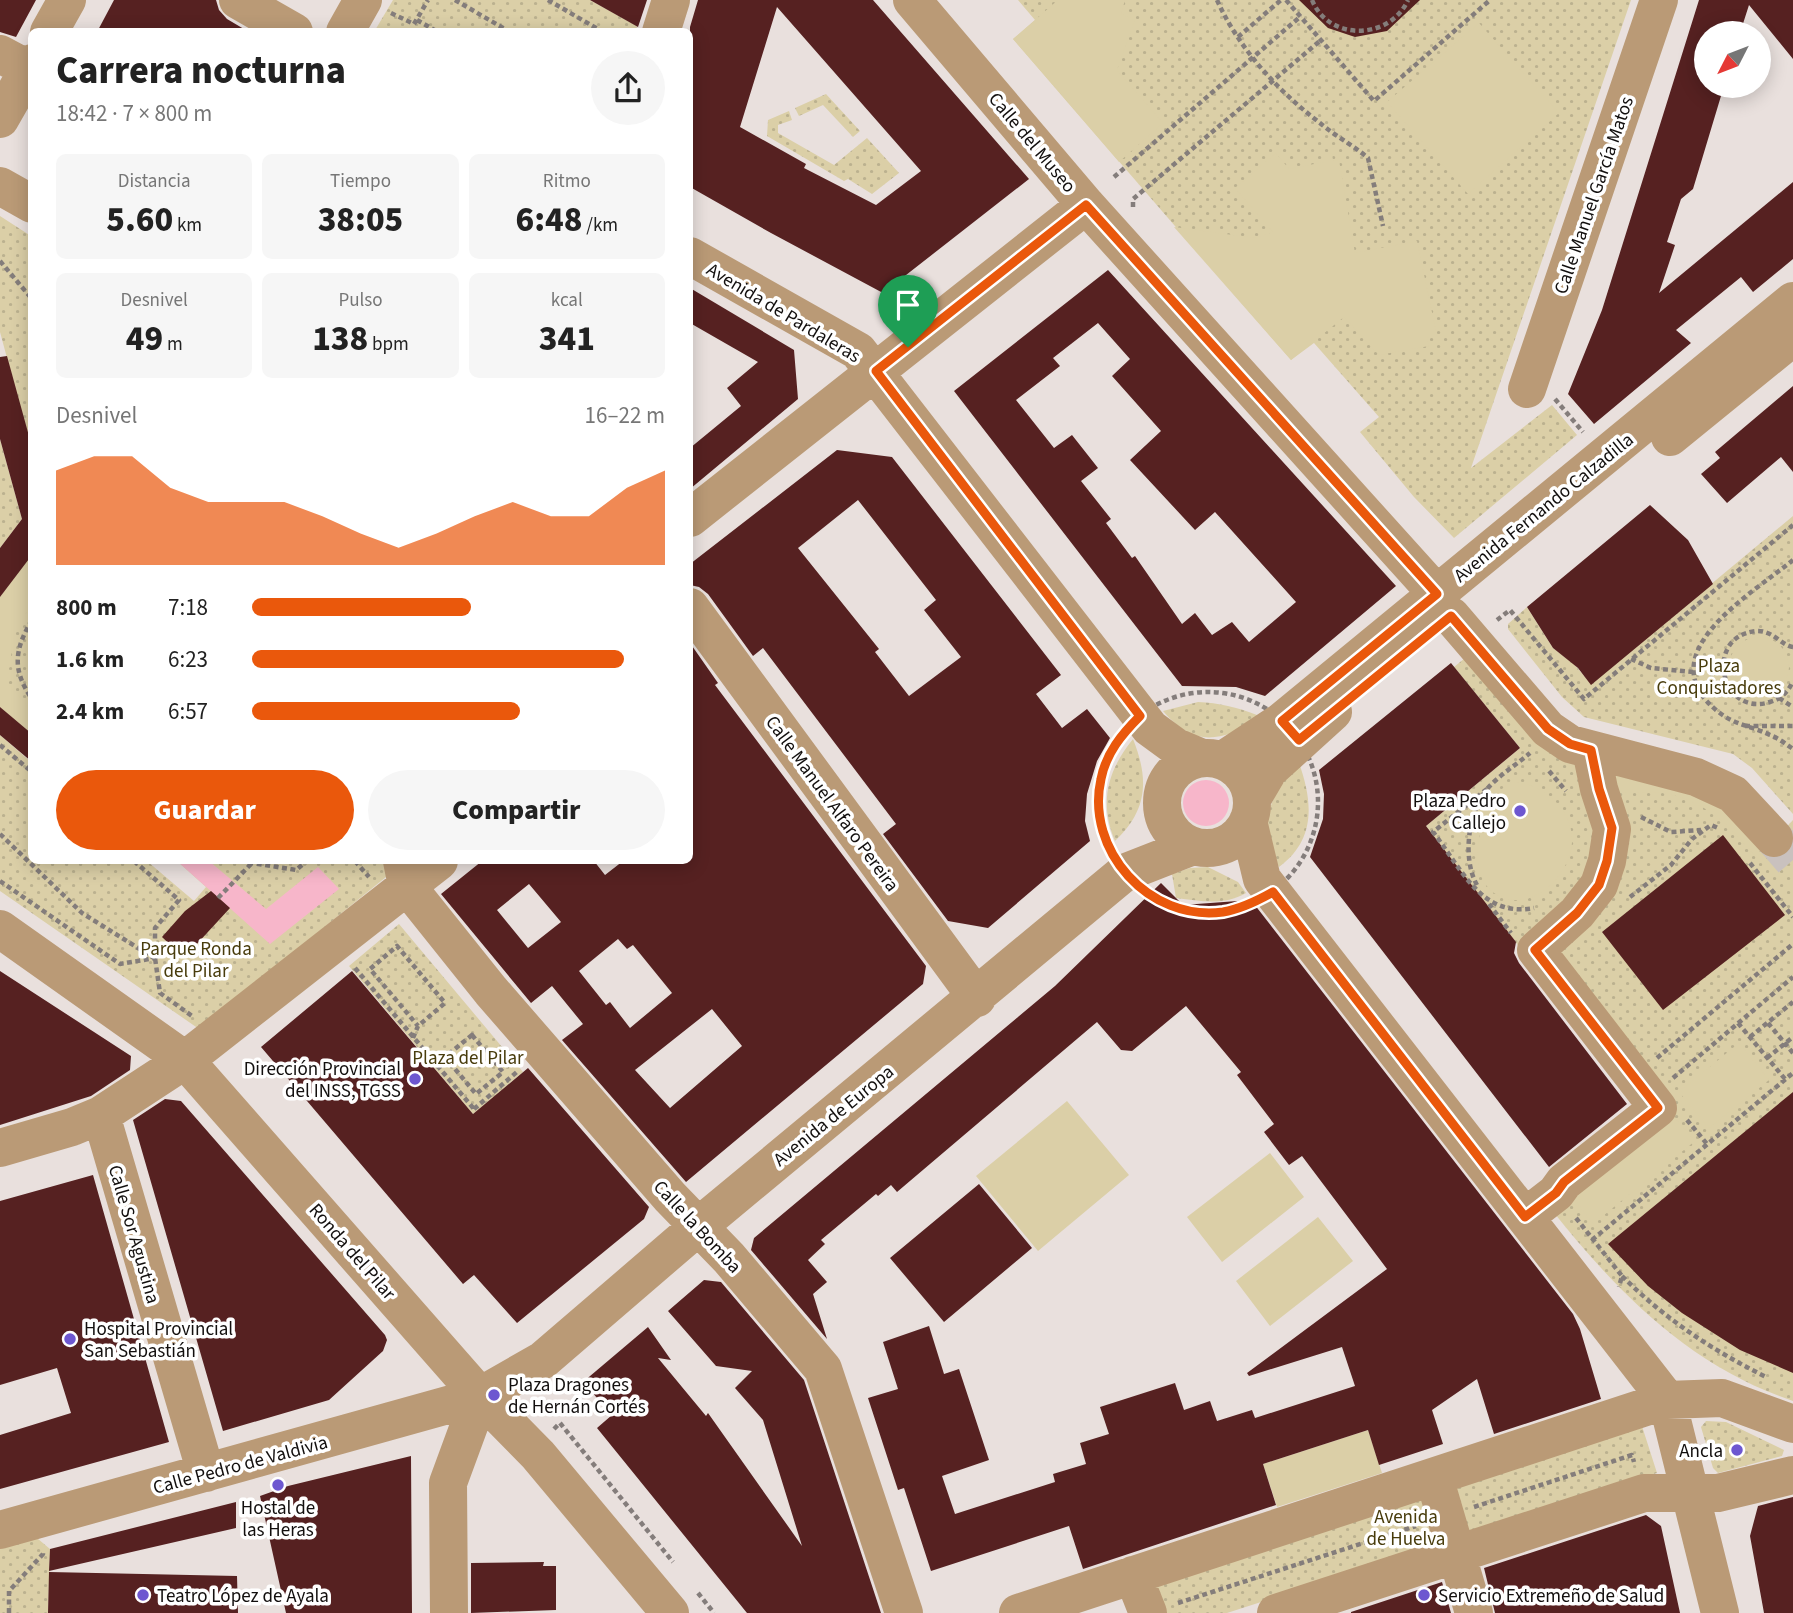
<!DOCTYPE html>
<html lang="es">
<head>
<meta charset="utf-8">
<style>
  body { margin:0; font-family:"Source Sans 3",sans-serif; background:#f6f6f6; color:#222; height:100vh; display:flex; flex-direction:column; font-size:26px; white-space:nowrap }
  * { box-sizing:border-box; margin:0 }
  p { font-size:23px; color:#767676 }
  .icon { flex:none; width:38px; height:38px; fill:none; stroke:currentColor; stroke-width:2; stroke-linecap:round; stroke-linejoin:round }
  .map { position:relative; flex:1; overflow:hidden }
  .sheet { position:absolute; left:28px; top:28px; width:665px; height:836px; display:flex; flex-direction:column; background:#fff; border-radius:10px; box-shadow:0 4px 18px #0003 }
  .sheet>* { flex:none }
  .needle { width:46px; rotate:228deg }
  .controls { position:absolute; left:1694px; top:21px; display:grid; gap:14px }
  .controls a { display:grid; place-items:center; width:77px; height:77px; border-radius:50%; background:#fff; box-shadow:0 4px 18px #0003; font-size:35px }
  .pin { position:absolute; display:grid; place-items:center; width:60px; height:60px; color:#fff; margin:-72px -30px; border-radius:50% 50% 50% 0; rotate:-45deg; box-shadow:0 0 7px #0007 }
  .pin .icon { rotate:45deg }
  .round { display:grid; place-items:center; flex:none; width:74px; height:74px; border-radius:37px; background:#f6f6f6 }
  .overview { display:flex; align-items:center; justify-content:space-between; height:119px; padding:0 28px }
  h1 { font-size:38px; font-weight:800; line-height:52px }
  .stats { display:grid; grid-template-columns:repeat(3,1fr); gap:10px; height:119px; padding:7px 28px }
  .stats div { display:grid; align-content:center; border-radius:10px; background:#f6f6f6; text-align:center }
  .stats b { font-size:35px; font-weight:800 }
  .stats small { font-size:19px; font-weight:400 }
  .stats p { font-size:19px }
  .chart { height:196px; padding:14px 28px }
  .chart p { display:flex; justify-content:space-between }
  .chart svg { width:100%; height:126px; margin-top:7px; fill:#ea580c; opacity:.7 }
  .primary-button { display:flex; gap:14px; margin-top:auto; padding:14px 28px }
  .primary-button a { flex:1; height:80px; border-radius:42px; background:#ea580c; color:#fff; font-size:28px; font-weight:800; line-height:80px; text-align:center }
  .primary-button a+a { background:#f6f6f6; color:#222 }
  ul { padding:0 28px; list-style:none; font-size:23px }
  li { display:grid; grid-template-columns:112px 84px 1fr; align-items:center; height:52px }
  li i { height:18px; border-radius:9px; background:#ea580c }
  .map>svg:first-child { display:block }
  .grass { fill:url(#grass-dots) }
  .garden { fill:#dbcfa7 }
  .water { fill:#f7b6ca }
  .building { fill:#562121; fill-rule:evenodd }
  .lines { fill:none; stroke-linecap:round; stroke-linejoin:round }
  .minor-tunnel { stroke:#c9c1be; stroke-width:38; stroke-dasharray:38 19; stroke-linecap:butt }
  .path { stroke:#847d7b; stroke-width:4.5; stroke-dasharray:5 3.5; stroke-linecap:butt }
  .minor { stroke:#ba9a76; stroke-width:38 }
  .route-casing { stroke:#fff; stroke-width:14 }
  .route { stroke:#ea580c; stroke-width:9 }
  .poi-dot { fill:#6d57d0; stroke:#fff; stroke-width:2.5 }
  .labels { text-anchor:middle; stroke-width:7; stroke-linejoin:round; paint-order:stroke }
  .street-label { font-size:19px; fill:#120f0e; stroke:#fff }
  .park-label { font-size:19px; fill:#483c0c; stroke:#fff }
  .poi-label { font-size:19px; fill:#120f0e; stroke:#fff; text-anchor:start }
</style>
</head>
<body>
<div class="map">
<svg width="1793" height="1613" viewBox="0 0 1793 1613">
  <defs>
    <pattern id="grass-dots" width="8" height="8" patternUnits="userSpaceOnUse" patternTransform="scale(1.75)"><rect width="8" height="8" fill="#dbcfa7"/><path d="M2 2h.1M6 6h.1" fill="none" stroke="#bbb18f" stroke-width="1.8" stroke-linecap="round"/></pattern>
  </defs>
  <rect width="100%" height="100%" fill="#e9e0dd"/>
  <path class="grass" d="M 393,0 L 590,0 L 637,26 L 636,32 L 374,32 Z
    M 1018,0 L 1631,0 L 1471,468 L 1552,405 L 1577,435 L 1454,538 L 1414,497 L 1360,432 L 1379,417 L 1314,343 L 1291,360 L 1013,39 L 1035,20 Z
    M 826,94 L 860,131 L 853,137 L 823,105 L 799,116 L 795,108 Z
    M 789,111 L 792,120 L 778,125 L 778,133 L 834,165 L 867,138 L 899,173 L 872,194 L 848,179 L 844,181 L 767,136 L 768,120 Z
    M 0,216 L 31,236 L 31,447 L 0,332 Z
    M 0,439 L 22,519 L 0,548 Z
    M 1793,516 L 1793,814 L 1752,768 L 1733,754 L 1584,717 L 1562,697 L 1508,629 L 1508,624 L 1527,607 L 1553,648 L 1574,664 L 1591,684 Z
    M 31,555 L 31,734 L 0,707 L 0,597 Z
    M 1470,654 L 1543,742 L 1702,796 L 1780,834 L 1793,820 L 1793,1401 C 1689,1366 1617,1292 1551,1209 L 1641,1105 L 1426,826 L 1520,748 L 1454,667 Z
    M 1198,702 C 1219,703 1237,707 1257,715 L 1260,721 C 1219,740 1196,749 1163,711 Z
    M 0,735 L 31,762 L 32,861 L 147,861 L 194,901 L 206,887 L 177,861 L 390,861 L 386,877 L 199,1029 L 0,891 Z
    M 1133,739 C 1149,779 1148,810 1115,841 C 1099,803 1107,771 1133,739 Z
    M 1299,763 C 1313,802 1316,840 1279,867 C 1256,826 1269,795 1299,763 Z
    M 1208,867 L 1238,882 L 1246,893 C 1224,906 1201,901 1176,898 L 1172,874 L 1190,868 Z
    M 399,924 L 523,1072 L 473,1114 L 349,966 Z
    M 1706,1421 L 1726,1422 L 1784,1450 L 1782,1456 L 1718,1473 L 1713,1468 L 1701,1427 Z
    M 1641,1423 L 1657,1473 L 1464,1536 L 1448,1486 Z
    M 1425,1493 L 1441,1544 L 1227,1613 L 1161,1613 L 1151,1584 Z
    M 31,1533 L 50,1549 L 48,1613 L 0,1613 L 0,1542 Z"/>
  <path class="garden" d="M 1058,0 L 1125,0 L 1121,14 L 1135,20 L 1117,70 L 1163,123 L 1119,162 L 1013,39 Z
    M 1479,23 L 1559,113 L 1468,194 L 1387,102 Z
    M 1276,153 L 1289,169 L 1324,162 L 1323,155 L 1332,153 L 1333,161 L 1339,160 L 1355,253 L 1417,241 L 1437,336 L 1427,338 L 1429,346 L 1379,355 L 1344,317 L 1291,360 L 1174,227 L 1255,238 L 1273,232 L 1235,188 Z
    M 31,555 L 31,606 L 15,630 L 7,682 L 31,711 L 31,734 L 0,707 L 0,597 Z
    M1729 667a30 30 0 1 1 60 0a30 30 0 1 1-60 0Z
    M 1617,775 L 1702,796 L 1715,803 L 1762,849 L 1755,856 C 1729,825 1704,799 1662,793 C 1647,791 1632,794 1617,792 L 1610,781 Z
    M 1509,783 C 1540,779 1574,810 1572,842 C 1571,871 1539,907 1508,899 C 1458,888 1478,805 1509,783 Z
    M 1739,1043 L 1769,1080 L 1709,1128 L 1679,1092 Z
    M 1067,1101 L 1129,1175 L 1038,1251 L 976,1176 Z
    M 1667,1109 L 1695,1141 L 1593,1224 L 1566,1188 Z
    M 1270,1153 L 1304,1197 L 1222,1262 L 1187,1217 Z
    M 1318,1217 L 1353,1261 L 1270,1326 L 1236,1281 Z
    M 1368,1430 L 1382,1473 L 1277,1507 L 1263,1464 Z"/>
  <path class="water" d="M1183 803a23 23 0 1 1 46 0a23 23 0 1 1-46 0Z
    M 177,861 L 209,861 L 266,909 L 318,867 L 339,889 L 270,944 Z"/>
  <path class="building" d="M 0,0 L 36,0 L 16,37 L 0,32 Z
    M 114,0 L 216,0 L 219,10 L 227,19 L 249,32 L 97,32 Z
    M 590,0 L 647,0 L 638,27 Z
    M 698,0 L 873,0 L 1029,179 L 883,293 L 771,233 L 690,187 L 690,27 ZM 777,7 L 921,171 L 876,205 L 804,168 L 806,164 L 740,127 Z
    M 1299,0 L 1420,0 L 1387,31 L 1355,37 L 1328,28 Z
    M 1699,0 L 1793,0 L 1793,59 L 1749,5 L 1740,33 L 1706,33 L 1706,86 L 1724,86 L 1693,189 L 1681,199 L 1667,242 L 1675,245 L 1659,293 L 1793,182 L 1793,259 L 1753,292 L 1741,277 L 1676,330 L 1691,343 L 1594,424 L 1568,394 L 1602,310 Z
    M 1108,270 L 1396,586 L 1265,696 L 1236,687 L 1182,686 L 954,391 ZM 1098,323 L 1130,359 L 1112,376 L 1161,431 L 1130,460 L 1195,530 L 1215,512 L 1296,602 L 1249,642 L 1232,622 L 1212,635 L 1195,613 L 1182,624 L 1135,556 L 1132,558 L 1106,523 L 1111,519 L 1081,481 L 1098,468 L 1072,435 L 1054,448 L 1016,400 L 1060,366 L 1053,358 Z
    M 690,288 L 794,350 L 798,399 L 690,489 L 690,448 L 741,406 L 727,388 L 758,362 L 690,323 Z
    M 7,356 L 32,447 L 32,555 L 0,597 L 0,548 L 22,519 L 0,439 L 0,357 Z
    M 1793,386 L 1793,472 L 1781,457 L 1727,503 L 1701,474 L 1720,458 L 1715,452 Z
    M 837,450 L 892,457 L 1061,675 L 1036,694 L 1062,728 L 1087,709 L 1110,738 L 1097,761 L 1087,794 L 1085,821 L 1090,841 L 988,928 L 948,921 L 883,834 L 896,824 L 763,648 L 753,656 L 708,594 L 699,587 L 690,585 L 690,564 ZM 858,500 L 936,600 L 924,610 L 961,657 L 909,696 L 875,652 L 879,649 L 798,548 Z
    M 1650,505 L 1688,540 L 1713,584 L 1591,685 L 1578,668 L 1553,648 L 1527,607 Z
    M 690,643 L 718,683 L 715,685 L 926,966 L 923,984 L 686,1182 L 562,1040 L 583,1024 L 552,986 L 531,1003 L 441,894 L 482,861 L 594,861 L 605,875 L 623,861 L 690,861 ZM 529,884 L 561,922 L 528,948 L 497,910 ZM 618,939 L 627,949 L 633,945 L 672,993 L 630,1028 L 610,1002 L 606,1005 L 579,971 ZM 712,1009 L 742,1046 L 670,1108 L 635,1070 Z
    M 1451,663 L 1520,748 L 1426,826 L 1516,942 L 1514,953 L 1519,963 L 1627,1104 L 1549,1167 L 1310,857 L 1323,819 L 1324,794 L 1319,770 Z
    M 0,707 L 32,734 L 32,762 L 0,735 Z
    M 1723,835 L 1785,915 L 1663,1010 L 1602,932 Z
    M 1161,883 L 1183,905 L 1251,900 L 1573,1314 L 1580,1329 L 1601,1399 L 1494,1434 L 1477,1379 L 1432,1410 L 1443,1444 L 1379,1465 L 1368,1430 L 1263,1464 L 1276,1505 L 1083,1569 L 1069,1526 L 931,1571 L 904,1488 L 898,1490 L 868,1398 L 898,1389 L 883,1342 L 929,1326 L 944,1374 L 959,1369 L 989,1460 L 942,1476 L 955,1514 L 1055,1482 L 1053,1474 L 1086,1464 L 1080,1443 L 1109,1434 L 1100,1407 L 1175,1383 L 1184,1410 L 1210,1401 L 1217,1421 L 1252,1410 L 1255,1418 L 1355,1386 L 1342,1347 L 1249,1376 L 1247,1373 L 1387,1269 L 1302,1156 L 1289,1165 L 1264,1132 L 1274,1124 L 1237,1075 L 1241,1072 L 1186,1006 L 1132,1051 L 1121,1050 L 1097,1022 L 897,1192 L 891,1185 L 878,1196 L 876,1194 L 821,1240 L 825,1244 L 808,1260 L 827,1282 L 813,1294 L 827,1339 L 751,1250 L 754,1238 L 1055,986 Z
    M 211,891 L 230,908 L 184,958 L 162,937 L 185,911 Z
    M 0,971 L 131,1056 L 130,1070 L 91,1096 L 0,1125 Z
    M 352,971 L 473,1114 L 528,1068 L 649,1207 L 644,1219 L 517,1323 L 474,1275 L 463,1284 L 261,1047 Z
    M 1793,1092 L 1793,1373 L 1740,1350 L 1682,1313 L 1648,1286 L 1608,1244 Z
    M 165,1099 L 181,1101 L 385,1335 L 387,1340 L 383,1351 L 329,1400 L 223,1431 L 133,1120 Z
    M 93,1175 L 169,1442 L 0,1489 L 0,1435 L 71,1413 L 57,1368 L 0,1385 L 0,1201 Z
    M 979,1184 L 1032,1248 L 944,1322 L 890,1258 Z
    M 704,1280 L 721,1282 L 804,1380 L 881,1613 L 747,1613 L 597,1428 L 612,1415 L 583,1382 L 648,1327 L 671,1360 L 658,1358 L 706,1416 L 708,1413 L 802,1546 L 763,1420 L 735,1388 L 752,1371 L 716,1366 L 668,1311 Z
    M 411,1456 L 412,1613 L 286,1613 L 260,1496 L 288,1486 Z
    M 1793,1497 L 1793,1613 L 1764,1613 L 1750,1536 L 1758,1506 Z
    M 236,1502 L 236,1528 L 49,1571 L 50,1549 Z
    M 1646,1515 L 1661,1526 L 1680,1613 L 1495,1613 L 1484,1568 Z
    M 544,1562 L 543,1566 L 556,1566 L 556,1610 L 471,1613 L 471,1563 Z
    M 49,1572 L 237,1576 L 238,1613 L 48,1613 Z
    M 1442,1582 L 1451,1613 L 1351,1613 L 1351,1612 Z"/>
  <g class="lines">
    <path class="minor-tunnel" d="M 1774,838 L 1793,860"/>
    <path class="path" d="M 455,0 L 510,32
      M 548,0 L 603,32
      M 1217,0 C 1239,49 1278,91 1320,123 C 1335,136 1353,145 1368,158 L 1383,226
      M 1286,0 L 1374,101 L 1490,0
      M 1312,0 C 1329,42 1390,40 1408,0
      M 391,13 L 414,24 L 428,0
      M 417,20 L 438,32
      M 1238,37 L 1281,0
      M 1114,177 L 1301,16
      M 1133,207 L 1133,199 L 1321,40
      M 0,261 L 32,299
      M 1555,399 L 1583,432
      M 1793,560 C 1752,594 1648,653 1716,710 C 1735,726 1750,725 1770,735 C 1778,738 1786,744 1793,749
      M 32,620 C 14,650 12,670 32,699
      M 1497,620 L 1510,610 L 1584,699 L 1793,525
      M 1793,647 C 1782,646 1773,630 1756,631 C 1703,636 1720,718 1770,702 C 1781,699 1788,692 1793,681
      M 1631,659 L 1651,668 L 1693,672
      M1098 802a110 110 0 1 1 220 0a110 110 0 1 1-220 0Z
      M 1779,698 L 1793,707
      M 1745,726 L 1793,726
      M 0,745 L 32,772
      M 1549,771 L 1566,791
      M 1487,789 L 1433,832 C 1462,869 1481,918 1534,908
      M 1641,817 L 1671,832 L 1701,830
      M 0,834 L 82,913 L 154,958
      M 134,861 L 179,900 L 155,928 L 155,958 L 160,993 L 192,1016
      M 240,861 L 296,870 L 307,861
      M 355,861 L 369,877
      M 1750,863 L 1793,917
      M 0,881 L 120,964 L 155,958 L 172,947
      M 1477,885 C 1462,859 1468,812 1487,789 C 1498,776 1516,765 1530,753
      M 1630,897 L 1671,865 L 1692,839 L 1711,825 L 1718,828
      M 218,898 L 252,863
      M 1489,904 L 1511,933
      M 355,968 L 474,1109
      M 1738,1023 L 1785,1079
      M 1768,1023 L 1793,1053
      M 472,1035 L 503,1072 L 476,1094 L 445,1057 Z
      M 1750,1037 L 1793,1002
      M 413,1038 L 418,1026 L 445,1003 L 397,946 L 370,969 L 418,1026
      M 1657,1058 L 1793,944
      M 1767,1058 L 1793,1037
      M 1673,1078 L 1793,977
      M 474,1109 L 518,1071
      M 1687,1120 L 1707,1144
      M 1576,1218 L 1622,1276 L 1619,1287
      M 1592,1240 L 1793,1073
      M 1622,1276 C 1665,1319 1712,1350 1766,1377
      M 554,1429 L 560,1423 L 673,1562
      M 1474,1507 L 1632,1455 L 1634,1462
      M 698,1593 L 714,1613
      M 1178,1603 L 1416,1526
      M 9,1613 L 9,1591 L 43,1554 L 43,1550"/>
    <path class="minor" d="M 238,0 L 294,32
      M 912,0 L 1086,205 L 1437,594
      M 49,32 L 67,0
      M 345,32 L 363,0
      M 661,32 L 671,0
      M 0,54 L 28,69
      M 0,119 L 32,63
      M 0,186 L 32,204
      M 690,256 L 858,351 L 1150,728 L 1176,747 L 1202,758
      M 1527,389 L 1659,0
      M 1670,437 L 1793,337
      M 690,518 L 1086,205
      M 690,607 L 977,998
      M 1451,616 L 1548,729 L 1570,744 L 1696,777 L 1733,794 L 1774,838
      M1162 803a45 45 0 1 1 90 0a45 45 0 1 1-90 0Z
      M 1223,760 L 1282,721 L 1793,301
      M 1252,799 L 1269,770 L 1333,712
      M 1248,821 L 1262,879 L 1667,1400 L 1720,1613
      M 402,861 L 407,886 L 491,991 L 670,1197 L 729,1258 L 823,1369 L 904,1613
      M 0,929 L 185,1060 L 480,1396 L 538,1455 L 670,1613
      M 101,1115 L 206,1473
      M 0,1148 L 72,1127 L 101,1115 L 185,1060 L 439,861
      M 1525,1217 L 1556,1193 L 1564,1182 L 1658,1108 L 1536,950 L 1577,913 L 1599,885 L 1607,861 L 1612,829 L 1599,789 L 1591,750
      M 1434,1477 L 1474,1613
      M 0,1530 L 480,1396 L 543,1360 L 700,1225 L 1124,873 L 1193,846
      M 1133,1575 L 1148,1613
      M 449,1613 L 448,1483 L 480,1396
      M 1018,1613 L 1667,1400 L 1722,1398 L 1793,1424
      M 1276,1613 L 1644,1493 L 1718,1493 L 1793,1475"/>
  </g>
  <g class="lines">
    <defs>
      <path id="route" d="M 1086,205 L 1437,594 L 1282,721 L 1299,740 L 1451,616 L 1548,729 L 1570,744 L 1591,750 L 1599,789 L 1612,828 L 1607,861 L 1599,885 L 1577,913 L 1535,950 L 1658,1108 L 1564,1182 L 1556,1193 L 1525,1217 L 1273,892 C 1257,901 1241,909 1223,912 C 1149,922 1085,850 1101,779 C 1106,753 1122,734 1140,716 L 876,371 Z"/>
    </defs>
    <use href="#route" class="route-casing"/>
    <use href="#route" class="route"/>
  </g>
  <g class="poi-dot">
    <circle cx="1520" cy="811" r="7"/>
    <circle cx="415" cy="1079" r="7"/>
    <circle cx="70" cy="1339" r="7"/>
    <circle cx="494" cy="1395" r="7"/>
    <circle cx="1737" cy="1450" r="7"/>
    <circle cx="278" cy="1485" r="7"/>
    <circle cx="143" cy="1595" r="7"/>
    <circle cx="1424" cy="1595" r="7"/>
  </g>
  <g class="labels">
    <g class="street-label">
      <text transform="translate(1033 142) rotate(50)" y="7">Calle del Museo</text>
      <text transform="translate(1593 195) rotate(-71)" y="7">Calle Manuel García Matos</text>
      <text transform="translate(784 312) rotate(31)" y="7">Avenida de Pardaleras</text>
      <text transform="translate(1543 507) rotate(-39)" y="7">Avenida Fernando Calzadilla</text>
      <text transform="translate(833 803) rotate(54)" y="7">Calle Manuel Alfaro Pereira</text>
      <text transform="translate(833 1115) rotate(-39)" y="7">Avenida de Europa</text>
      <text transform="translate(698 1226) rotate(47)" y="7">Calle la Bomba</text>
      <text transform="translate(135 1234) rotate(74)" y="7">Calle Sor Agustina</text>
      <text transform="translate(353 1251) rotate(49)" y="7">Ronda del Pilar</text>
      <text transform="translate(240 1464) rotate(-15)" y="7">Calle Pedro de Valdivia</text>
    </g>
    <g class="park-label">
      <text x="1719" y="672">Plaza<tspan x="1719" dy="22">Conquistadores</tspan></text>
      <text x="196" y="955">Parque Ronda<tspan x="196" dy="22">del Pilar</tspan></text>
      <text x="468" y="1064">Plaza del Pilar</text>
      <text x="1406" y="1523">Avenida<tspan x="1406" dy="22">de Huelva</tspan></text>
    </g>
    <g class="poi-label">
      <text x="1506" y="807" text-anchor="end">Plaza Pedro<tspan x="1506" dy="22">Callejo</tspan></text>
      <text x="401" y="1075" text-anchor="end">Dirección Provincial<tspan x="401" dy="22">del INSS, TGSS</tspan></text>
      <text x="84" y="1335">Hospital Provincial<tspan x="84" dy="22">San Sebastián</tspan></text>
      <text x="508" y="1391">Plaza Dragones<tspan x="508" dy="22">de Hernán Cortés</tspan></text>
      <text x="1723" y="1457" text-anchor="end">Ancla</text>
      <text x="278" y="1514" text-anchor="middle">Hostal de<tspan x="278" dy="22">las Heras</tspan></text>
      <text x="157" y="1602">Teatro López de Ayala</text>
      <text x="1438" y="1602">Servicio Extremeño de Salud</text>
    </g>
  </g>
</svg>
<div class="controls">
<a><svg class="needle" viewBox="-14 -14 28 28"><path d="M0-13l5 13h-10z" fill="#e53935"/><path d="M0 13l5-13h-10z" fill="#767676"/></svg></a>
</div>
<div class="pin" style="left:908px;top:347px;background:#1e9e55"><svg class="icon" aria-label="arrive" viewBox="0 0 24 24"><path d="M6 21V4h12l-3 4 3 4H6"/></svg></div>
<section class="sheet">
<div class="overview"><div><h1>Carrera nocturna</h1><p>18:42 · 7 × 800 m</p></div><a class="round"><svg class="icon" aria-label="share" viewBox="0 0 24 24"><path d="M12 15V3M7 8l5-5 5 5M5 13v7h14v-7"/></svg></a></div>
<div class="stats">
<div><p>Distancia</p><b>5.60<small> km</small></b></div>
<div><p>Tiempo</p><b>38:05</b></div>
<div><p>Ritmo</p><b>6:48<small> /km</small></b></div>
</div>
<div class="stats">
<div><p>Desnivel</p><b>49<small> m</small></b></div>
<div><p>Pulso</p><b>138<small> bpm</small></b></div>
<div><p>kcal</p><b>341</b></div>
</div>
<div class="chart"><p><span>Desnivel</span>16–22 m</p>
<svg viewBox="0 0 160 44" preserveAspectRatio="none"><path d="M0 44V11L10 6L20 6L30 17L40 22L50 22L60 22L70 27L80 33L90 38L100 33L110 27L120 22L130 27L140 27L150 17L160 11V44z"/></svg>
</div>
<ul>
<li><b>800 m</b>7:18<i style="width:53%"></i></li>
<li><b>1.6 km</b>6:23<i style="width:90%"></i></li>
<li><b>2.4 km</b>6:57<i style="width:65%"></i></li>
</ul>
<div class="primary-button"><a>Guardar</a><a>Compartir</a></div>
</section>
</div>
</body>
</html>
